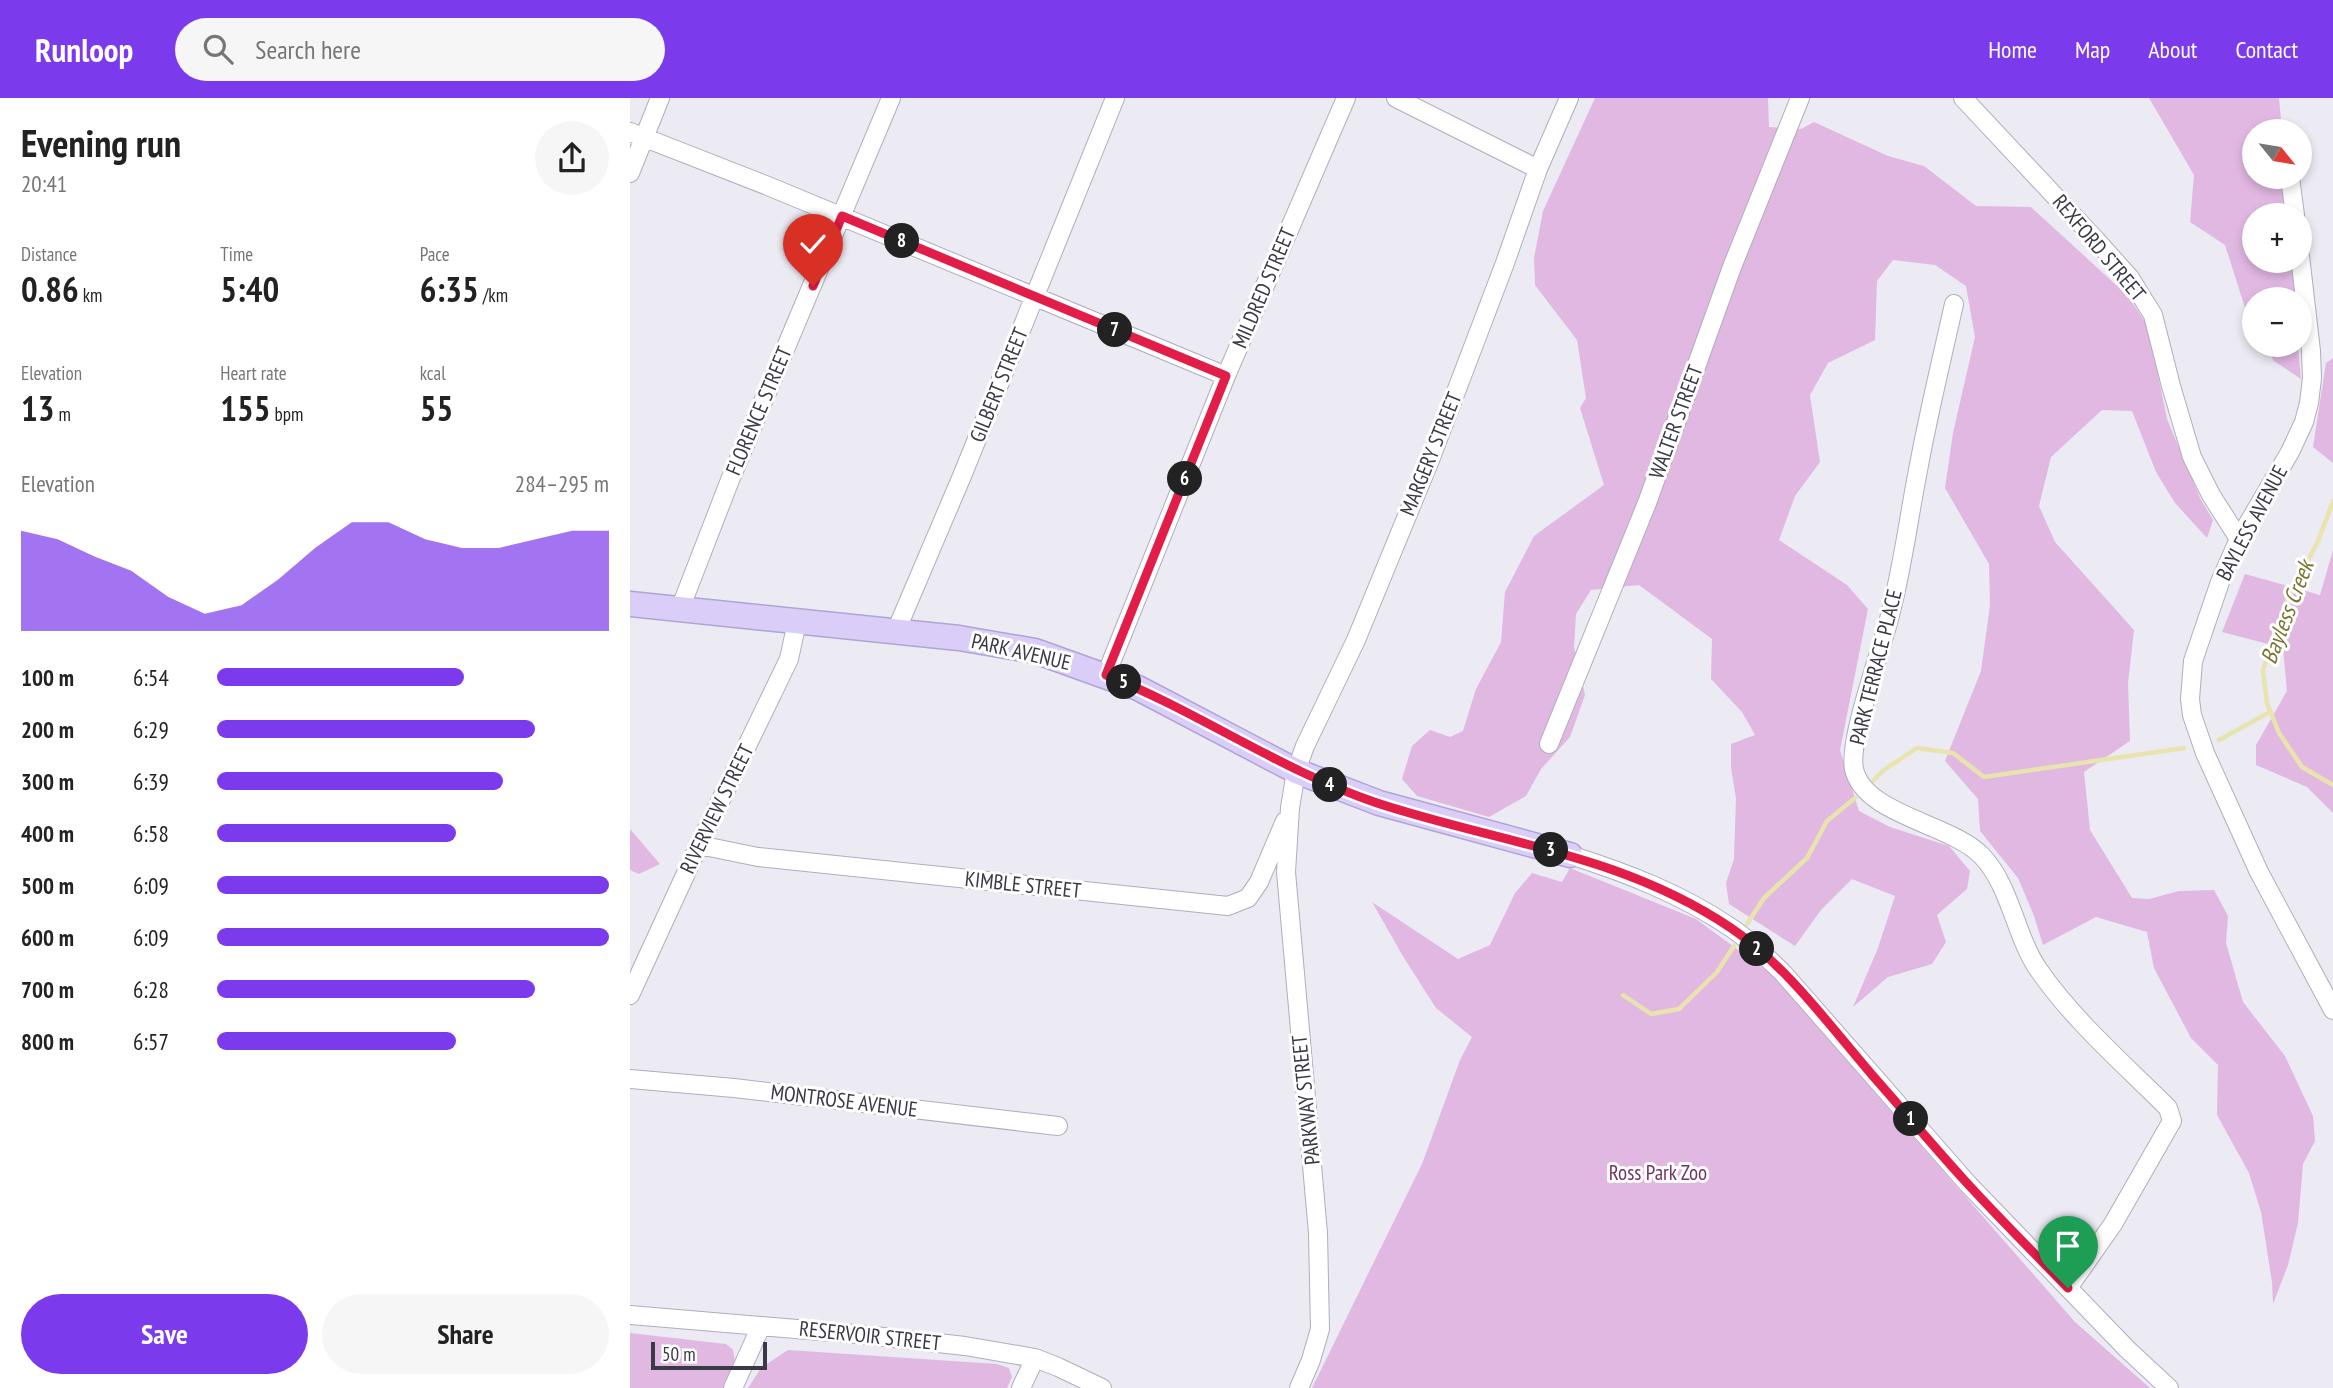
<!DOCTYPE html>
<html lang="en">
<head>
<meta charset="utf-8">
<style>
  body { margin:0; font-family:"PT Sans Narrow",sans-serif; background:#f6f6f6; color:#222; height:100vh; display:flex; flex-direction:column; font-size:26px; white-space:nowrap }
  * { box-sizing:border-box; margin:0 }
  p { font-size:23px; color:#767676 }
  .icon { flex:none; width:38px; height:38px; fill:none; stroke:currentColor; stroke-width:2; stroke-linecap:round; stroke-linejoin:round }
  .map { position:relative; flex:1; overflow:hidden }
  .details { display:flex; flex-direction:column; background:#fff; width:630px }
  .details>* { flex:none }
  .needle { width:46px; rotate:120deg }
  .controls { position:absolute; left:1612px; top:21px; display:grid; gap:14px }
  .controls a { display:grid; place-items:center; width:70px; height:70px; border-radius:50%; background:#fff; box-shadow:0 4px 10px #0003; font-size:35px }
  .scale { position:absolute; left:21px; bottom:18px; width:116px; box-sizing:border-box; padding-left:7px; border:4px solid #3a3946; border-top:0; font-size:19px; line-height:24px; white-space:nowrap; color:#3a3946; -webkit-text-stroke:5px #fff; paint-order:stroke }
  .pin { position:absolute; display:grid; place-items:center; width:60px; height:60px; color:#fff; margin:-72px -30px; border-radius:50% 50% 50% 0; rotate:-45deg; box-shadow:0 0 7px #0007 }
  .pin .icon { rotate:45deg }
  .km { position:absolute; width:35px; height:35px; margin:-18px; border-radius:50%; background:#222; color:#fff; font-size:19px; line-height:35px; text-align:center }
  .round { display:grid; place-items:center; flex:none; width:74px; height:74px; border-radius:37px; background:#f6f6f6 }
  .summary { display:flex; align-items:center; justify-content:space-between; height:119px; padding:0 21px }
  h1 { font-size:38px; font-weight:800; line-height:52px }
  .metrics { display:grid; grid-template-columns:repeat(3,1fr); gap:10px; height:119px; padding:7px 21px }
  .metrics div { display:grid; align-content:center }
  .metrics b { font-size:35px; font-weight:800 }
  .metrics small { font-size:19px; font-weight:400 }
  .metrics p { font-size:19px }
  .chart { height:196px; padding:14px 21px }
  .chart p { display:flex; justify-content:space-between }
  .chart svg { width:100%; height:126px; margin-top:7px; fill:#7c3aed; opacity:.7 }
  .action { display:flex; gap:14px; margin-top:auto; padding:14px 21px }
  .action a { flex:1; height:80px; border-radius:42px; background:#7c3aed; color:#fff; font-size:28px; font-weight:800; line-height:80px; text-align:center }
  .action a+a { background:#f6f6f6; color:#222 }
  ul { padding:0 21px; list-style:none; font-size:23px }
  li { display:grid; grid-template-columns:112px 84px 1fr; align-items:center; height:52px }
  li i { height:18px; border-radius:9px; background:#7c3aed }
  header { display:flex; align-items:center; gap:42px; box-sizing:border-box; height:98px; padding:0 35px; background:#7c3aed; color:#fff }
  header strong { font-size:33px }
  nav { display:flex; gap:38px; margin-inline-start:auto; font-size:24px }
  .search { width:490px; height:63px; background:#f6f6f6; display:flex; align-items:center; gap:18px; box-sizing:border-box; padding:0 24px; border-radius:38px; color:#767676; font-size:26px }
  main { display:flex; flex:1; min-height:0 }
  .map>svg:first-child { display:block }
  .green { fill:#e1b8e2 }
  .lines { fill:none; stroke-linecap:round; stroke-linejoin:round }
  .stream { stroke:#e8e4ae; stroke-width:4.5 }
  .street-casing { stroke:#b0adbd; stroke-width:20 }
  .secondary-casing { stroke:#b0a4d3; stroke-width:27 }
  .street { stroke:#fff; stroke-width:18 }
  .secondary { stroke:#dacef8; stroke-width:24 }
  .route-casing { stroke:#fff; stroke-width:14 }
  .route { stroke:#e11d48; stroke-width:9 }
  .labels { text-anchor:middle; stroke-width:6; stroke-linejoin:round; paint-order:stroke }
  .street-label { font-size:21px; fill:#3a3946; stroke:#fff }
  .park-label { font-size:21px; fill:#713368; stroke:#fff }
  .water-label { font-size:23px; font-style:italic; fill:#797530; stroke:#fff }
</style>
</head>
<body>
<header>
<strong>Runloop</strong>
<div class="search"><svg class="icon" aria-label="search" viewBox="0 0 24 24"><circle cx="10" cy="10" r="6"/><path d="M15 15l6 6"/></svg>Search here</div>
<nav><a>Home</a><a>Map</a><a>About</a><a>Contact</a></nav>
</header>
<main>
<section class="details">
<div class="summary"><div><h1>Evening run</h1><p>20:41</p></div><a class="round"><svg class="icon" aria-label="share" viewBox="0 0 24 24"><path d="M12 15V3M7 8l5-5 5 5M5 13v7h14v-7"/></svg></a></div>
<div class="metrics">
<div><p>Distance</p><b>0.86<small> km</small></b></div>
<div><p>Time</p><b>5:40</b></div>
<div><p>Pace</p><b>6:35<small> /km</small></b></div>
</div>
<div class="metrics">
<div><p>Elevation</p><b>13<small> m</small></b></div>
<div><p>Heart rate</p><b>155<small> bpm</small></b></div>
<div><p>kcal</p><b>55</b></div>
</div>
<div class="chart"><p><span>Elevation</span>284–295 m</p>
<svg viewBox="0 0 160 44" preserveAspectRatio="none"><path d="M0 44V9L10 12L20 18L30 23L40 32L50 38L60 35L70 26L80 15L90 6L100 6L110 12L120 15L130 15L140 12L150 9L160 9V44z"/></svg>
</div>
<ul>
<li><b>100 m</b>6:54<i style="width:63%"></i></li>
<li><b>200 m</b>6:29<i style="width:81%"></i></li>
<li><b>300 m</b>6:39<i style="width:73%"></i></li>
<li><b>400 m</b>6:58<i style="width:61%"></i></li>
<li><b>500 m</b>6:09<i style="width:100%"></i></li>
<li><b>600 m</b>6:09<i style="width:100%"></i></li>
<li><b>700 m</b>6:28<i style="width:81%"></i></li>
<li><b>800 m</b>6:57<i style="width:61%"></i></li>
</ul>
<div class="action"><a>Save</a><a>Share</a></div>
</section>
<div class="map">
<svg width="1703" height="1290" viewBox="0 0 1703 1290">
  <rect width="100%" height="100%" fill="#eceaf3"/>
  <path class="green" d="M 965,0 L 1138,0 L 1139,29 L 1171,31 L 1184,24 L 1258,58 L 1294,68 L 1346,108 L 1401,109 L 1497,197 L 1518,228 L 1537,321 L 1570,400 L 1583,422 L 1577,440 L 1545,405 L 1526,374 L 1502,313 L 1472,312 L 1421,359 L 1409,408 L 1425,444 L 1504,532 L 1498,585 L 1500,643 L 1454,674 L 1460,732 L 1502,800 L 1519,801 L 1549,793 L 1584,792 L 1598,818 L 1596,845 L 1613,904 L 1655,958 L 1683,1018 L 1685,1043 L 1673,1066 L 1668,1125 L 1658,1167 L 1643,1206 L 1642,1184 L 1631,1114 L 1619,1075 L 1587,1017 L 1588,967 L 1561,940 L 1524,870 L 1517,834 L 1466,819 L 1413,847 L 1404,818 L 1388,780 L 1350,733 L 1348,701 L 1315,663 L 1351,573 L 1360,507 L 1359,466 L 1315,390 L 1323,335 L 1345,239 L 1336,188 L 1305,167 L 1263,162 L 1247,183 L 1245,242 L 1198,265 L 1180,297 L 1190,364 L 1165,398 L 1149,442 L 1217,487 L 1238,511 L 1210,652 L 1229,713 L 1260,729 L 1319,748 L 1340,773 L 1337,791 L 1307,817 L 1316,844 L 1302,866 L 1258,879 L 1223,909 L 1248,850 L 1265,798 L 1222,781 L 1191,812 L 1165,848 L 1099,806 L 1096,785 L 1104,761 L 1106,700 L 1101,670 L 1101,646 L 1125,637 L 1112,614 L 1081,581 L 1082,541 L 1009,487 L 961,492 L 946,516 L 944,549 L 955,597 L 940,639 L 911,671 L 896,698 L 859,719 L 787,698 L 772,681 L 782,648 L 800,632 L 820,639 L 833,633 L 846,591 L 871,544 L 875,494 L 904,438 L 974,387 L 950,310 L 956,300 L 947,242 L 905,187 L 904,160 L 913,113 Z
    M 1519,0 L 1649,0 L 1652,33 L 1624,33 L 1624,79 L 1655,79 L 1658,117 L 1624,117 L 1624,163 L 1662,163 L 1665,201 L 1624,201 L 1624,228 L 1616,213 L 1595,147 L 1560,124 L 1564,77 Z
    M 1634,247 L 1668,247 L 1671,281 L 1644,263 Z
    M 1703,260 L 1703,365 L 1683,349 L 1696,265 Z
    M 1703,452 L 1703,715 L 1677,689 L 1626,667 L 1626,647 L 1657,593 L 1653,550 L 1592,534 L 1615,476 L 1690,497 Z
    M 0,731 L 30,766 L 9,776 L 0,772 Z
    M 940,770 L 1066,821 L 1141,876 L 1445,1224 L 1520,1290 L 682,1290 L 792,1066 L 830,962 L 842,939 L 806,910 L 774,860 L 742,804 L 828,861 L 860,847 L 885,795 L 902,775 L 932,784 Z
    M 0,1235 L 96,1246 L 103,1252 L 106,1268 L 101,1290 L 0,1290 Z
    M 158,1252 L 367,1266 L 379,1270 L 382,1279 L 377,1290 L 118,1290 L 131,1270 Z"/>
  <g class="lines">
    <path class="stream" d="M 1703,403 L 1689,441 L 1656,505 L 1633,572 L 1637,605 L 1649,635 L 1672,669 L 1703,687
      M 1589,642 L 1640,614
      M 1243,683 L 1254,672 L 1287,650 L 1323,655 L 1354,679 L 1554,650
      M 1117,826 L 1134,800 L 1177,760 L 1197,723 L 1225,700
      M 993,897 L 1021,916 L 1049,911 L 1087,874 L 1104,848"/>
    <defs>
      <path id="street" d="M 766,0 L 908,71
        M 1333,0 L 1466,142 L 1500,180 L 1523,217 L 1541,288 L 1562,359 L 1581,397 L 1609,441
        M 0,34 L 138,88 L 596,278
        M 0,75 L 30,0
        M 1660,79 L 1665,117
        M 1670,158 L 1681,253 L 1682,280 L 1679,305 L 1674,324 L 1660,354 L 1609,441 L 1590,484 L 1563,563 L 1560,601 L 1562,617 L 1575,655 L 1629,774 L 1703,912
        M 1324,206 C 1312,260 1299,313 1289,367 C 1279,417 1273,468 1260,517 C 1252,551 1218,642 1224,671 C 1234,717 1322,726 1352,758 C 1381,789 1385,837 1408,871 C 1444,923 1494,966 1538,1010 L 1542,1023 L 1483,1126 L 1438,1190
        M 50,511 L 100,382 L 261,0
        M 266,533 L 332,378 L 485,0
        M 476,577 L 596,278 L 716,0
        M 919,646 L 1017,405 L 1102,169 L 1170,0
        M 69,747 L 128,759 L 598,808 L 618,800 L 629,784 L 655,723
        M 940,757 C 997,775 1051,796 1100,829 C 1120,842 1136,859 1153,875 L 1338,1086 L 1497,1251 L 1539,1290
        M 0,897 L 69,747 L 159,561 L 167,524
        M 0,981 L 104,990 L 428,1028
        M 0,1217 L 226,1236 L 335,1248 L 405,1260 L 428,1269 L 472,1290
        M 103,1290 L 131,1228
        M 391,1290 L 405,1260
        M 669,1290 L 681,1262 L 690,1231 L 688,1135 L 656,774 L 660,710 L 666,673 L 675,648 L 726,542 L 800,362 L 875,165 L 908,71 L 939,0"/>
      <path id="secondary" d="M 0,506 L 329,540 L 405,553 L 508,590 L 666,673 L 749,705 L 940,757"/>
    </defs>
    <use href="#street" class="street-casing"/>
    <use href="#secondary" class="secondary-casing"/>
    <use href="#street" class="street"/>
    <use href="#secondary" class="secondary"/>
  </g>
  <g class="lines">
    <defs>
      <path id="route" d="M 183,188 L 212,118 L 596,278 L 476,577 C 569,614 652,673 747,705 C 869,745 991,756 1101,830 C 1157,868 1199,927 1243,978 C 1274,1013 1304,1049 1336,1084 C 1369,1120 1404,1155 1438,1190"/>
    </defs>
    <use href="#route" class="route-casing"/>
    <use href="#route" class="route"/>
  </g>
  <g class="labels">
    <g class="street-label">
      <text transform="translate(1469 150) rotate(50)" y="7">REXFORD STREET</text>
      <text transform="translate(634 190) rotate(-67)" y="7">MILDRED STREET</text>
      <text transform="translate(369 287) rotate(-68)" y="7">GILBERT STREET</text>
      <text transform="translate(129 313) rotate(-67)" y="7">FLORENCE STREET</text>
      <text transform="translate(1046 324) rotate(-70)" y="7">WALTER STREET</text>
      <text transform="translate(801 356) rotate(-68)" y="7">MARGERY STREET</text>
      <text transform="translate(1622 425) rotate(-62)" y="7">BAYLESS AVENUE</text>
      <text transform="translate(391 554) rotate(13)" y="7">PARK AVENUE</text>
      <text transform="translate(1246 569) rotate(-76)" y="7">PARK TERRACE PLACE</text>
      <text transform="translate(87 711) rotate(-64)" y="7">RIVERVIEW STREET</text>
      <text transform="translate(393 787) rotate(6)" y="7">KIMBLE STREET</text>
      <text transform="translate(676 1002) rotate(-96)" y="7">PARKWAY STREET</text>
      <text transform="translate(214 1003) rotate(7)" y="7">MONTROSE AVENUE</text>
      <text transform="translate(240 1238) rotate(6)" y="7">RESERVOIR STREET</text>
    </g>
    <g class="park-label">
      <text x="1028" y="1082">Ross Park Zoo</text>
    </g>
    <g class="water-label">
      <text transform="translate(1657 514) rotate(-69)" y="8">Bayless Creek</text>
    </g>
  </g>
</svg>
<div class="controls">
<a><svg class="needle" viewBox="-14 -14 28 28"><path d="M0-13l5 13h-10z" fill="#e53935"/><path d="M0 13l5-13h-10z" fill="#767676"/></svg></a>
<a>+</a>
<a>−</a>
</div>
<div class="scale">50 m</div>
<div class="pin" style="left:1438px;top:1190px;background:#1e9e55"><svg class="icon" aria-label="arrive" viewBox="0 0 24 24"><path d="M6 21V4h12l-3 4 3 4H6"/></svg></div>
<div class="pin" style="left:183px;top:188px;background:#d93025"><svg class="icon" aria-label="check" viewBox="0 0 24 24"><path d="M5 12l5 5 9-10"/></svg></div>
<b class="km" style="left:1281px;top:1021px">1</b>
<b class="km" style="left:1127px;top:851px">2</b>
<b class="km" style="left:921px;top:752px">3</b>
<b class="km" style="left:700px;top:687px">4</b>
<b class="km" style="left:494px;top:584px">5</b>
<b class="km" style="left:555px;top:381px">6</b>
<b class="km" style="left:485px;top:232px">7</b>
<b class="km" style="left:272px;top:143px">8</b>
</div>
</main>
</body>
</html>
